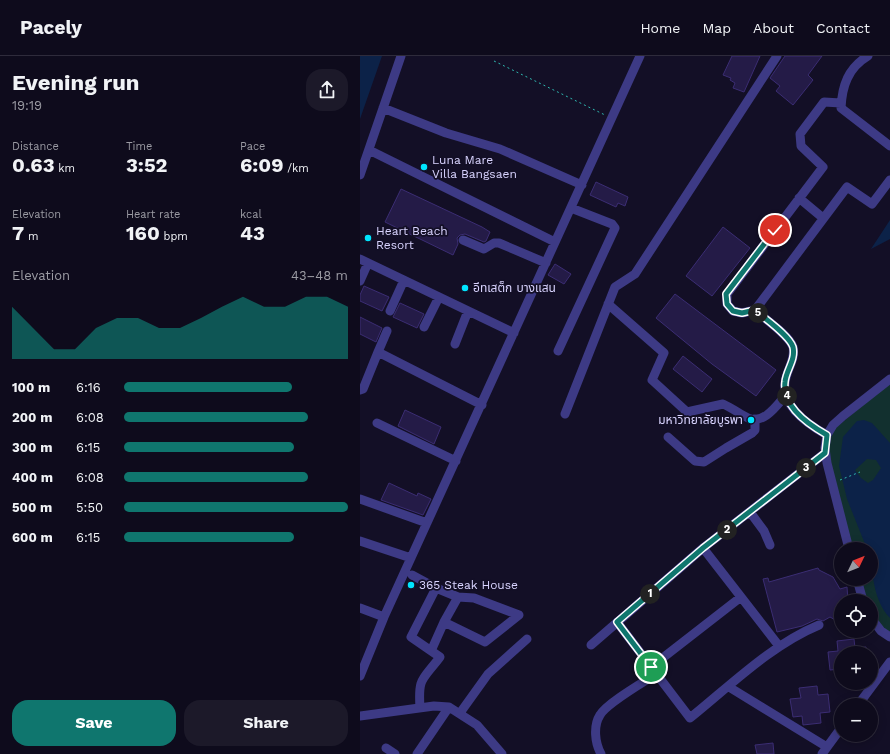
<!DOCTYPE html>
<html lang="en">
<head>
<meta charset="utf-8">
<style>
  body { margin:0; font-family:"Work Sans","Noto Sans Thai",sans-serif; background:#1c1929; color:#f1f3f6; height:100vh; display:flex; flex-direction:column; font-size:15px; white-space:nowrap }
  * { box-sizing:border-box; margin:0 }
  p { font-size:13px; color:#9b9ba3 }
  .icon { flex:none; width:22px; height:22px; fill:none; stroke:currentColor; stroke-width:2; stroke-linecap:round; stroke-linejoin:round }
  .map { position:relative; flex:1; overflow:hidden }
  .details { display:flex; flex-direction:column; background:#0e0b1c; width:360px }
  .details>* { flex:none }
  .needle { width:26px; rotate:47deg }
  .buttons { position:absolute; left:474px; top:486px; display:grid; gap:8px }
  .buttons a { display:grid; place-items:center; width:44px; height:44px; border-radius:50%; background:#0e0b1c; box-shadow:0 2px 10px #0003,0 0 0 1px #2e2b3b; font-size:20px }
  .pin { position:absolute; display:grid; place-items:center; width:34px; height:34px; color:#fff; margin:-17px; border:2px solid #fff; border-radius:50%; box-shadow:0 1px 4px #0007 }
  .km { position:absolute; width:20px; height:20px; margin:-10px; border-radius:50%; background:#222; color:#fff; font-size:11px; line-height:20px; text-align:center }
  .round { display:grid; place-items:center; flex:none; width:42px; height:42px; border-radius:16px; background:#1c1929 }
  .headline { display:flex; align-items:center; justify-content:space-between; height:68px; padding:0 12px }
  h1 { font-size:22px; font-weight:700; line-height:30px }
  .metrics { display:grid; grid-template-columns:repeat(3,1fr); gap:6px; height:68px; padding:4px 12px }
  .metrics div { display:grid; align-content:center }
  .metrics b { font-size:20px; font-weight:700 }
  .metrics small { font-size:11px; font-weight:400 }
  .metrics p { font-size:11px }
  .chart { height:112px; padding:8px 12px }
  .chart p { display:flex; justify-content:space-between }
  .chart svg { width:100%; height:72px; margin-top:4px; fill:#0f766e; opacity:.7 }
  .cta { display:flex; gap:8px; margin-top:auto; padding:8px 12px }
  .cta a { flex:1; height:46px; border-radius:16px; background:#0f766e; color:#fff; font-size:16px; font-weight:700; line-height:46px; text-align:center }
  .cta a+a { background:#1c1929; color:#f1f3f6 }
  ul { padding:0 12px; list-style:none; font-size:13px }
  li { display:grid; grid-template-columns:64px 48px 1fr; align-items:center; height:30px }
  li i { height:10px; border-radius:5px; background:#0f766e }
  header { display:flex; align-items:center; gap:24px; box-sizing:border-box; height:56px; padding:0 20px; background:#0e0b1c; border-bottom:1px solid #2e2b3b }
  header strong { font-size:19px }
  nav { display:flex; gap:22px; margin-inline-start:auto; font-size:14px }
  main { display:flex; flex:1; min-height:0 }
  .map>svg:first-child { display:block }
  .green { fill:#12302f }
  .water { fill:#0c2248; fill-rule:evenodd }
  .building { fill:#241b47; stroke:#3b2d73 }
  .lines { fill:none; stroke-linecap:round; stroke-linejoin:round }
  .path { stroke:#2fb8b0; stroke-width:1; stroke-dasharray:2 3; stroke-linecap:butt }
  .minor { stroke:#3d3a85; stroke-width:9 }
  .route-casing { stroke:#fff; stroke-width:8 }
  .route { stroke:#0f766e; stroke-width:5 }
  .poi-dot { fill:#00e5ff; stroke:#130f26; stroke-width:1.5 }
  .labels { text-anchor:middle; stroke-width:3.5; stroke-linejoin:round; paint-order:stroke }
  .poi-label { font-size:12px; fill:#d9d4ff; stroke:#130f26; text-anchor:start }
</style>
</head>
<body>
<header>
<strong>Pacely</strong>
<nav><a>Home</a><a>Map</a><a>About</a><a>Contact</a></nav>
</header>
<main>
<section class="details">
<div class="headline"><div><h1>Evening run</h1><p>19:19</p></div><a class="round"><svg class="icon" aria-label="share" viewBox="0 0 24 24"><path d="M12 15V3M7 8l5-5 5 5M5 13v7h14v-7"/></svg></a></div>
<div class="metrics">
<div><p>Distance</p><b>0.63<small> km</small></b></div>
<div><p>Time</p><b>3:52</b></div>
<div><p>Pace</p><b>6:09<small> /km</small></b></div>
</div>
<div class="metrics">
<div><p>Elevation</p><b>7<small> m</small></b></div>
<div><p>Heart rate</p><b>160<small> bpm</small></b></div>
<div><p>kcal</p><b>43</b></div>
</div>
<div class="chart"><p><span>Elevation</span>43–48 m</p>
<svg viewBox="0 0 160 44" preserveAspectRatio="none"><path d="M0 44V12L10 25L20 38L30 38L40 25L50 19L60 19L70 25L80 25L90 19L100 12L110 6L120 12L130 12L140 6L150 6L160 12V44z"/></svg>
</div>
<ul>
<li><b>100 m</b>6:16<i style="width:75%"></i></li>
<li><b>200 m</b>6:08<i style="width:82%"></i></li>
<li><b>300 m</b>6:15<i style="width:76%"></i></li>
<li><b>400 m</b>6:08<i style="width:82%"></i></li>
<li><b>500 m</b>5:50<i style="width:100%"></i></li>
<li><b>600 m</b>6:15<i style="width:76%"></i></li>
</ul>
<div class="cta"><a>Save</a><a>Share</a></div>
</section>
<div class="map">
<svg width="530" height="698" viewBox="0 0 530 698">
  <rect width="100%" height="100%" fill="#130f26"/>
  <path class="green" d="M 530,327 L 530,581 C 517,572 511,561 511,545 L 505,545 L 497,523 L 511,523 L 511,493 L 489,493 L 467,407 L 467,379 Z"/>
  <path class="water" d="M 0,0 L 22,0 L 0,63 Z
    M 530,164 L 530,183 L 511,193 Z
    M 504,364 L 512,367 L 530,387 L 530,562 C 514,546 511,515 511,493 L 507,493 L 487,443 L 479,410 L 483,381 L 497,365 ZM 507,403 L 516,404 L 521,412 L 513,424 L 508,427 L 501,422 L 495,414 Z"/>
  <path class="building" d="M 372,0 L 400,0 L 384,36 L 373,32 L 375,27 L 370,24 L 371,22 L 363,19 Z
    M 425,0 L 462,0 L 448,19 L 453,24 L 433,49 L 416,35 L 420,30 L 410,22 Z
    M 236,126 L 268,141 L 265,150 L 258,147 L 256,151 L 230,139 Z
    M 41,133 L 122,171 L 130,176 L 126,185 L 124,186 L 105,178 L 100,179 L 97,182 L 98,188 L 93,199 L 25,166 Z
    M 363,171 L 390,192 L 352,240 L 326,220 Z
    M 195,208 L 211,218 L 204,228 L 188,219 Z
    M 4,230 L 29,241 L 22,255 L 0,245 L 0,239 Z
    M 315,238 L 416,314 L 396,340 L 352,308 L 296,262 Z
    M 40,247 L 64,258 L 57,272 L 33,261 Z
    M 0,261 L 22,272 L 16,286 L 0,278 Z
    M 323,300 L 352,323 L 342,336 L 313,313 Z
    M 45,354 L 81,371 L 74,388 L 38,370 Z
    M 29,427 L 57,440 L 58,437 L 71,443 L 63,459 L 21,444 Z
    M 458,512 L 459,514 L 473,521 L 480,533 L 487,531 L 488,545 L 481,545 L 481,561 L 477,565 L 470,561 L 463,565 L 457,563 L 442,570 L 417,576 L 403,523 L 408,522 L 409,526 Z
    M 494,583 L 495,592 L 506,591 L 506,597 L 481,597 L 481,613 L 470,614 L 468,596 L 478,595 L 477,585 Z
    M 457,630 L 458,639 L 468,638 L 470,656 L 460,657 L 461,667 L 443,669 L 442,660 L 433,661 L 430,643 L 441,642 L 439,632 Z
    M 413,687 L 414,698 L 397,698 L 395,689 Z"/>
  <g class="lines">
    <path class="path" d="M 134,5 L 245,59
      M 480,424 L 500,416"/>
    <path class="minor" d="M 508,0 C 488,12 482,30 481,52 L 530,90
      M 481,47 L 464,46 L 440,78 L 441,90 L 463,111 L 367,238 L 367,248 L 373,255 L 382,257 L 395,254 L 487,131 L 512,148 L 530,124
      M 23,52 L 86,77 L 140,93 L 222,129
      M 9,94 L 195,186
      M 0,119 L 41,0
      M 439,142 L 463,162
      M 103,184 L 124,193 L 134,187 L 139,187 L 186,207
      M 0,203 L 154,277
      M 0,225 L 8,207
      M 248,248 L 304,297 L 292,324 L 327,356 L 363,348 C 372,352 380,358 388,362 C 404,369 417,349 426,339
      M 395,254 C 405,263 429,279 433,291 C 436,304 426,314 425,327 C 422,351 449,369 467,379
      M 30,255 L 44,224
      M 64,271 L 79,241
      M 27,275 L 18,296 L 122,349
      M 95,288 L 108,255
      M 198,295 L 255,172 L 252,168 L 211,152
      M 0,334 L 3,333 L 18,296
      M 205,358 L 255,231 L 275,218 L 417,0
      M 17,367 L 96,405
      M 308,381 L 335,405 L 344,406 L 366,392 L 392,377 L 395,374 L 395,363
      M 0,443 L 67,467
      M 390,456 L 404,475 L 410,489
      M 0,485 L 51,502
      M 343,492 L 419,590
      M 489,493 L 467,407 L 465,392 L 467,379 L 473,369 L 483,360 L 530,323
      M 52,519 L 76,532 L 51,581 L 80,601 C 62,625 58,621 60,652
      M 497,523 L 503,545
      M 0,552 L 24,561
      M 511,562 L 521,575 L 530,581
      M 84,566 L 98,541
      M 257,566 L 330,662 C 371,629 411,589 459,569
      M 231,589 L 343,492 L 465,397
      M 71,595 L 84,566 L 125,586 L 159,559 L 114,542 L 98,541 L 76,532
      M 291,611 L 381,541
      M 0,620 L 24,561 L 280,0
      M 369,631 L 467,691
      M 498,649 L 530,606
      M 100,657 L 128,618 L 167,583
      M 0,660 L 74,650 L 89,651 L 117,669 L 142,698
      M 26,692 L 35,698
      M 57,698 L 89,651
      M 241,698 C 235,687 233,670 240,659 C 247,647 284,626 296,618
      M 462,698 L 481,672"/>
  </g>
  <g class="lines">
    <defs>
      <path id="route" d="M 291,611 L 257,566 L 343,492 L 465,397 L 467,379 C 449,369 422,351 425,326 C 426,314 436,304 433,291 C 429,279 405,263 395,254 L 382,257 L 373,255 L 367,248 L 366,238 L 415,174"/>
    </defs>
    <use href="#route" class="route-casing"/>
    <use href="#route" class="route"/>
  </g>
  <g class="poi-dot">
    <circle cx="64" cy="111" r="4"/>
    <circle cx="8" cy="182" r="4"/>
    <circle cx="105" cy="232" r="4"/>
    <circle cx="391" cy="364" r="4"/>
    <circle cx="51" cy="529" r="4"/>
  </g>
  <g class="labels">
    <g class="poi-label">
      <text x="72" y="108">Luna Mare<tspan x="72" dy="14">Villa Bangsaen</tspan></text>
      <text x="16" y="179">Heart Beach<tspan x="16" dy="14">Resort</tspan></text>
      <text x="113" y="236">อีทเสต็ก บางแสน</text>
      <text x="383" y="368" text-anchor="end">มหาวิทยาลัยบูรพา</text>
      <text x="59" y="533">365 Steak House</text>
    </g>
  </g>
</svg>
<div class="buttons">
<a><svg class="needle" viewBox="-14 -14 28 28"><path d="M0-13l5 13h-10z" fill="#e53935"/><path d="M0 13l5-13h-10z" fill="#9b9ba3"/></svg></a>
<a><svg class="icon" aria-label="locate" viewBox="0 0 24 24"><circle cx="12" cy="12" r="6"/><path d="M12 2v4M12 18v4M2 12h4M18 12h4"/></svg></a>
<a>+</a>
<a>−</a>
</div>
<div class="pin" style="left:291px;top:611px;background:#1e9e55"><svg class="icon" aria-label="arrive" viewBox="0 0 24 24"><path d="M6 21V4h12l-3 4 3 4H6"/></svg></div>
<div class="pin" style="left:415px;top:174px;background:#d93025"><svg class="icon" aria-label="check" viewBox="0 0 24 24"><path d="M5 12l5 5 9-10"/></svg></div>
<b class="km" style="left:290px;top:538px">1</b>
<b class="km" style="left:367px;top:474px">2</b>
<b class="km" style="left:446px;top:412px">3</b>
<b class="km" style="left:427px;top:340px">4</b>
<b class="km" style="left:398px;top:257px">5</b>
</div>
</main>
</body>
</html>
